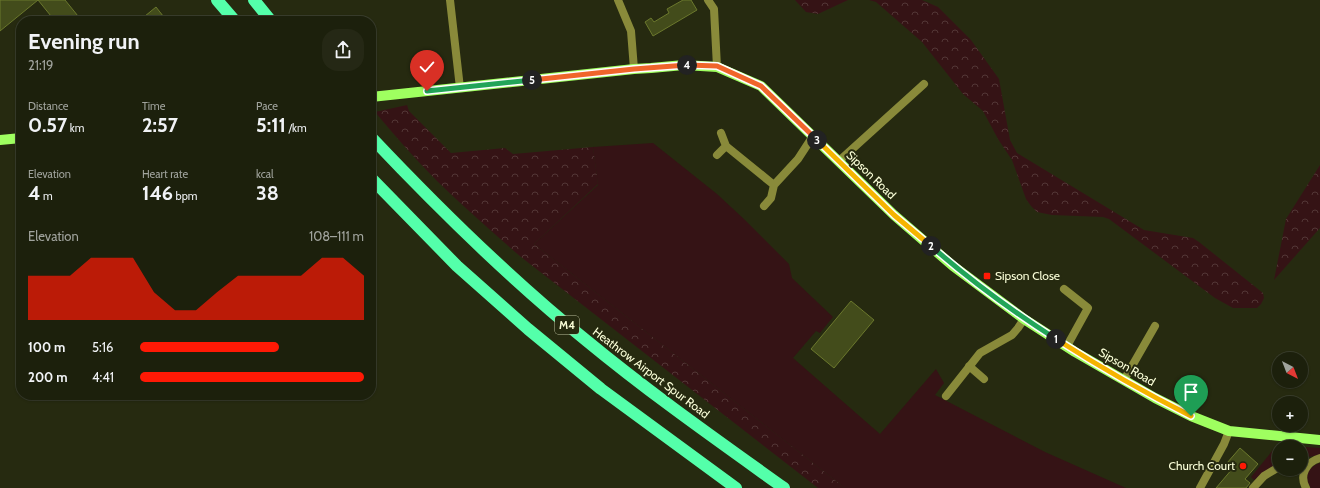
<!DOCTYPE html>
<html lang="en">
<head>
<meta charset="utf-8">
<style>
  body { margin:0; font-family:Cabin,sans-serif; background:#252815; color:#f1f3f6; height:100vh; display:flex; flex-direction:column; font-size:15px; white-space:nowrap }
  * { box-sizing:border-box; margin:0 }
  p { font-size:13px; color:#a0a39d }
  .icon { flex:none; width:22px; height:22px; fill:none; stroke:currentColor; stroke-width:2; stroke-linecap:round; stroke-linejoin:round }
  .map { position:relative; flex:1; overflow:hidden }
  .details { position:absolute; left:16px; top:16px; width:360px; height:384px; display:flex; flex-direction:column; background:#1c200c; border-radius:16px; box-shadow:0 1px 3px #0004,0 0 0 1px #3a3e2d }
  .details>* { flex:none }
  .needle { width:26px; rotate:138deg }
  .tools { position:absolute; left:1272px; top:352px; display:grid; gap:8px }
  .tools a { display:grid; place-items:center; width:36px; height:36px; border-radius:50%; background:#1c200c; box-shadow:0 1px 3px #0004,0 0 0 1px #3a3e2d; font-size:20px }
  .pin { position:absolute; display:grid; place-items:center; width:34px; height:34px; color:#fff; margin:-41px -17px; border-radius:50% 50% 50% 0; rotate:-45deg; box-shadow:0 0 4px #0007 }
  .pin .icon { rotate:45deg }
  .km { position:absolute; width:20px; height:20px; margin:-10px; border-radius:50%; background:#222; color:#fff; font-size:11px; line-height:20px; text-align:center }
  .round { display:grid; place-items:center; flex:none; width:42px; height:42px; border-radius:16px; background:#252815 }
  .headline { display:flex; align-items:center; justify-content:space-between; height:68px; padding:0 12px }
  h1 { font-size:22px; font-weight:800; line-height:30px }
  .stats { display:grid; grid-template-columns:repeat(3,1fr); gap:6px; height:68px; padding:4px 12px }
  .stats div { display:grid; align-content:center }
  .stats b { font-size:20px; font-weight:800 }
  .stats small { font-size:11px; font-weight:400 }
  .stats p { font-size:11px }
  .chart { height:112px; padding:8px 12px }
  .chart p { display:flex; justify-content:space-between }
  .chart svg { width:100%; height:72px; margin-top:4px; fill:#ff1905; opacity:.7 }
  ul { padding:0 12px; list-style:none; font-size:13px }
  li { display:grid; grid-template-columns:64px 48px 1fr; align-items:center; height:30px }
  li i { height:10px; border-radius:5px; background:#ff1905 }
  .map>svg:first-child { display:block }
  .green { fill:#351315 }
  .forest { fill:url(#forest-crowns) }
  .building { fill:#434c1b; stroke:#6b782d }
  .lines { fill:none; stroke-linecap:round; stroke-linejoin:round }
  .minor { stroke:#898a3a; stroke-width:8 }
  .tertiary { stroke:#898a3a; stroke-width:8 }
  .primary { stroke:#9fff60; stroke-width:10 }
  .motorway { stroke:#54ffaa; stroke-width:12 }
  .split-1-casing { stroke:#fff; stroke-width:8 }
  .split-2-casing { stroke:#fff; stroke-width:8 }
  .split-3-casing { stroke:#fff; stroke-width:8 }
  .split-4-casing { stroke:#fff; stroke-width:8 }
  .split-5-casing { stroke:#fff; stroke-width:8 }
  .split-6-casing { stroke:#fff; stroke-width:8 }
  .split-1 { stroke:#f5b400; stroke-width:5 }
  .split-2 { stroke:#22a559; stroke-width:5 }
  .split-3 { stroke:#f5b400; stroke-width:5 }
  .split-4 { stroke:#f0652b; stroke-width:5 }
  .split-5 { stroke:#f0652b; stroke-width:5 }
  .split-6 { stroke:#22a559; stroke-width:5 }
  .poi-dot { fill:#ff1905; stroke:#262a10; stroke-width:1.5 }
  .labels { text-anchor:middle; stroke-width:4; stroke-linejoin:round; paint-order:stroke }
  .shield { fill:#262a10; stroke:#bbbf9d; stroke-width:1 }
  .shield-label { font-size:11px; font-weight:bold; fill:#fbffd9 }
  .street-label { font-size:12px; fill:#fbffd9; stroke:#262a10 }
  .poi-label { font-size:12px; fill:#fbffd9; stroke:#262a10; text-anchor:start }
</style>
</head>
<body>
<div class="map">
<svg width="1320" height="488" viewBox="0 0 1320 488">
  <defs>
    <pattern id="forest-crowns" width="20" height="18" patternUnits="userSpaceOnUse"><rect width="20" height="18" fill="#351315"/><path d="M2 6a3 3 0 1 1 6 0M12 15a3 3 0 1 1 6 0" fill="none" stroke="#533636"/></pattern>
  </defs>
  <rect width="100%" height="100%" fill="#262a10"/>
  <path class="green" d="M 653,143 L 717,194 L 745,220 L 789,264 L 792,278 L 833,317 L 820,333 L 816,331 L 793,358 L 880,434 L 936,369 L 944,383 L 935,395 L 1045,452 L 1126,488 L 845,488 L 534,244 L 598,185 L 593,147 Z
    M 1277,445 L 1320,448 L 1320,455 L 1301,458 L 1301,447 L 1279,447 L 1279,463 L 1274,465 L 1254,480 L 1251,477 Z
    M 1320,463 L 1320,488 L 1311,488 C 1303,478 1308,466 1320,463 Z"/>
  <path class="forest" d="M 795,0 L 848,0 L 818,14 L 806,12 Z
    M 869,0 L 922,0 L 938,7 L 971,40 L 999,79 L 1010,140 L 1017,153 L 1144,230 L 1193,238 L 1199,242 L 1263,293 L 1264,298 L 1261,304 L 1257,308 L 1233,308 L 1215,298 L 1109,219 L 1103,217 L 1052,215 L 1037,212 L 1031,206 L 1026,199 L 1012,160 L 998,139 L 983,111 L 963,94 L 922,42 L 876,2 Z
    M 407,105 L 409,111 L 451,153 L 505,148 L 513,154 L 593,147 L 598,184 L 534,244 L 845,488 L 818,488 L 521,257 C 492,232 464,207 437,181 C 415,159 395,136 375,112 Z
    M 1320,165 L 1320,228 L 1274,280 L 1286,219 Z"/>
  <path class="building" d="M 0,0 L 65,0 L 82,21 L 55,21 L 38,0 L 0,31 Z
    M 683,0 L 691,0 L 697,10 L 653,36 L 645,22 L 651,18 L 654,22 L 669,13 L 667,9 Z
    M 156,7 L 167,21 L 139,21 Z
    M 851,301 L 874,320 L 834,368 L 811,349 Z
    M 1240,448 L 1258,464 L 1245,479 L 1250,483 L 1246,488 L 1216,488 L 1233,468 L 1227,463 Z"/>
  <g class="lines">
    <path class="minor" d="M 450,0 L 460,88
      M 618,0 L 631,31 L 634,69
      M 708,0 L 714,9 L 717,67
      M 721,133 L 726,146 L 774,185
      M 717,155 L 726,146
      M 839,161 L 924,84
      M 764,206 L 771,198 L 774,185 L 798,159 L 813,136
      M 1064,289 L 1088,308 L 1067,346
      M 969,366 L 984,379
      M 1124,380 L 1155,326
      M 946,396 L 980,353 L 1012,335 L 1018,328 L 1024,319
      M 1253,488 L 1264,476 L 1279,467
      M 1306,488 C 1299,475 1306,462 1320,458"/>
    <path class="tertiary" d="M 1200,488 L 1224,444 L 1229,431"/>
    <path class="primary" d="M 371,97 L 634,69 L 651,68 L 684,65 L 717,67 L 761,86 L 894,215 L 953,266 L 1024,319 L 1075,352 L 1155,398 L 1191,416 L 1229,431 L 1320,440
      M 0,140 L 21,138"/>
    <path class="motorway" d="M 217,0 L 235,21
      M 254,0 L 271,21
      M 371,137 C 439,209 510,279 587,341 C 650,393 717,440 784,488
      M 371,178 L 457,266 L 528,329 L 601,389 L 736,488"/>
  </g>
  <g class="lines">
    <defs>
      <path id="split-1" d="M 1056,339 C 1100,367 1145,393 1191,416"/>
      <path id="split-2" d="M 931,246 C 970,280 1012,311 1056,339"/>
      <path id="split-3" d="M 817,140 L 894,215 L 931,246"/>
      <path id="split-4" d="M 687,65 L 717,66 L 761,86 L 817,140"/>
      <path id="split-5" d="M 532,80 L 634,69 L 687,65"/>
      <path id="split-6" d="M 427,91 L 532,80"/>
    </defs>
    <use href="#split-1" class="split-1-casing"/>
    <use href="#split-2" class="split-2-casing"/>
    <use href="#split-3" class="split-3-casing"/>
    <use href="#split-4" class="split-4-casing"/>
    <use href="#split-5" class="split-5-casing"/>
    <use href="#split-6" class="split-6-casing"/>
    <use href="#split-1" class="split-1"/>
    <use href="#split-2" class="split-2"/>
    <use href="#split-3" class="split-3"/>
    <use href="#split-4" class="split-4"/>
    <use href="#split-5" class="split-5"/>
    <use href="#split-6" class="split-6"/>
  </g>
  <g class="poi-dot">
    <rect x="983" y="272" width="8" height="8" rx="2"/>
    <circle cx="1243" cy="466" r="4"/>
  </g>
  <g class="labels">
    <rect class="shield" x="555" y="316" width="24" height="18" rx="3"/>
    <g class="shield-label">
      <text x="567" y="329">M4</text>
    </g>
    <g class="street-label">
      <text transform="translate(871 175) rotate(44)" y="4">Sipson Road</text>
      <text transform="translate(1127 367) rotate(30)" y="4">Sipson Road</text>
      <text transform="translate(651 373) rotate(37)" y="4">Heathrow Airport Spur Road</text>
    </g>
    <g class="poi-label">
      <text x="995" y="280">Sipson Close</text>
      <text x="1235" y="470" text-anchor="end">Church Court</text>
    </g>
  </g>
</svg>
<div class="tools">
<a><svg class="needle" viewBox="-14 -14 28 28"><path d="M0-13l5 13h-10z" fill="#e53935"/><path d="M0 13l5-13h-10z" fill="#a0a39d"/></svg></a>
<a>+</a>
<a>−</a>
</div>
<div class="pin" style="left:1191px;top:416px;background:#1e9e55"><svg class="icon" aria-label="arrive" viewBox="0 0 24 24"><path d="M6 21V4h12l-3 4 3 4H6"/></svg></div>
<div class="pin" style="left:427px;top:91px;background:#d93025"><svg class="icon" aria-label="check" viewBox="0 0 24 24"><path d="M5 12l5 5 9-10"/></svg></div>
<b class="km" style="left:1056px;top:339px">1</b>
<b class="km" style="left:931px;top:246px">2</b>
<b class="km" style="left:817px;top:140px">3</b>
<b class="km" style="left:687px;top:65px">4</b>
<b class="km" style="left:532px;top:80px">5</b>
<section class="details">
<div class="headline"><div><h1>Evening run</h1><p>21:19</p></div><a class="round"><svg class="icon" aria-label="share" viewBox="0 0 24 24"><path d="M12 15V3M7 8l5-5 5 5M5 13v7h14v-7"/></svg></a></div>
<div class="stats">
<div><p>Distance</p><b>0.57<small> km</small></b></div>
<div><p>Time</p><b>2:57</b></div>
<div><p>Pace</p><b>5:11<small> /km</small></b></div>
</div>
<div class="stats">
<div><p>Elevation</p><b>4<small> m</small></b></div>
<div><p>Heart rate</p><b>146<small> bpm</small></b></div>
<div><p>kcal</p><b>38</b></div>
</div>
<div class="chart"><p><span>Elevation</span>108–111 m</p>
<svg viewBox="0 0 160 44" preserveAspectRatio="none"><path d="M0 44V17L10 17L20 17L30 6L40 6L50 6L60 27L70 38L80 38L90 27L100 17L110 17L120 17L130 17L140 6L150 6L160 17V44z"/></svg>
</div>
<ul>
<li><b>100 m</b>5:16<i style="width:62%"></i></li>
<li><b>200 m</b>4:41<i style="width:100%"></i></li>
</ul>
</section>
</div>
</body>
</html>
